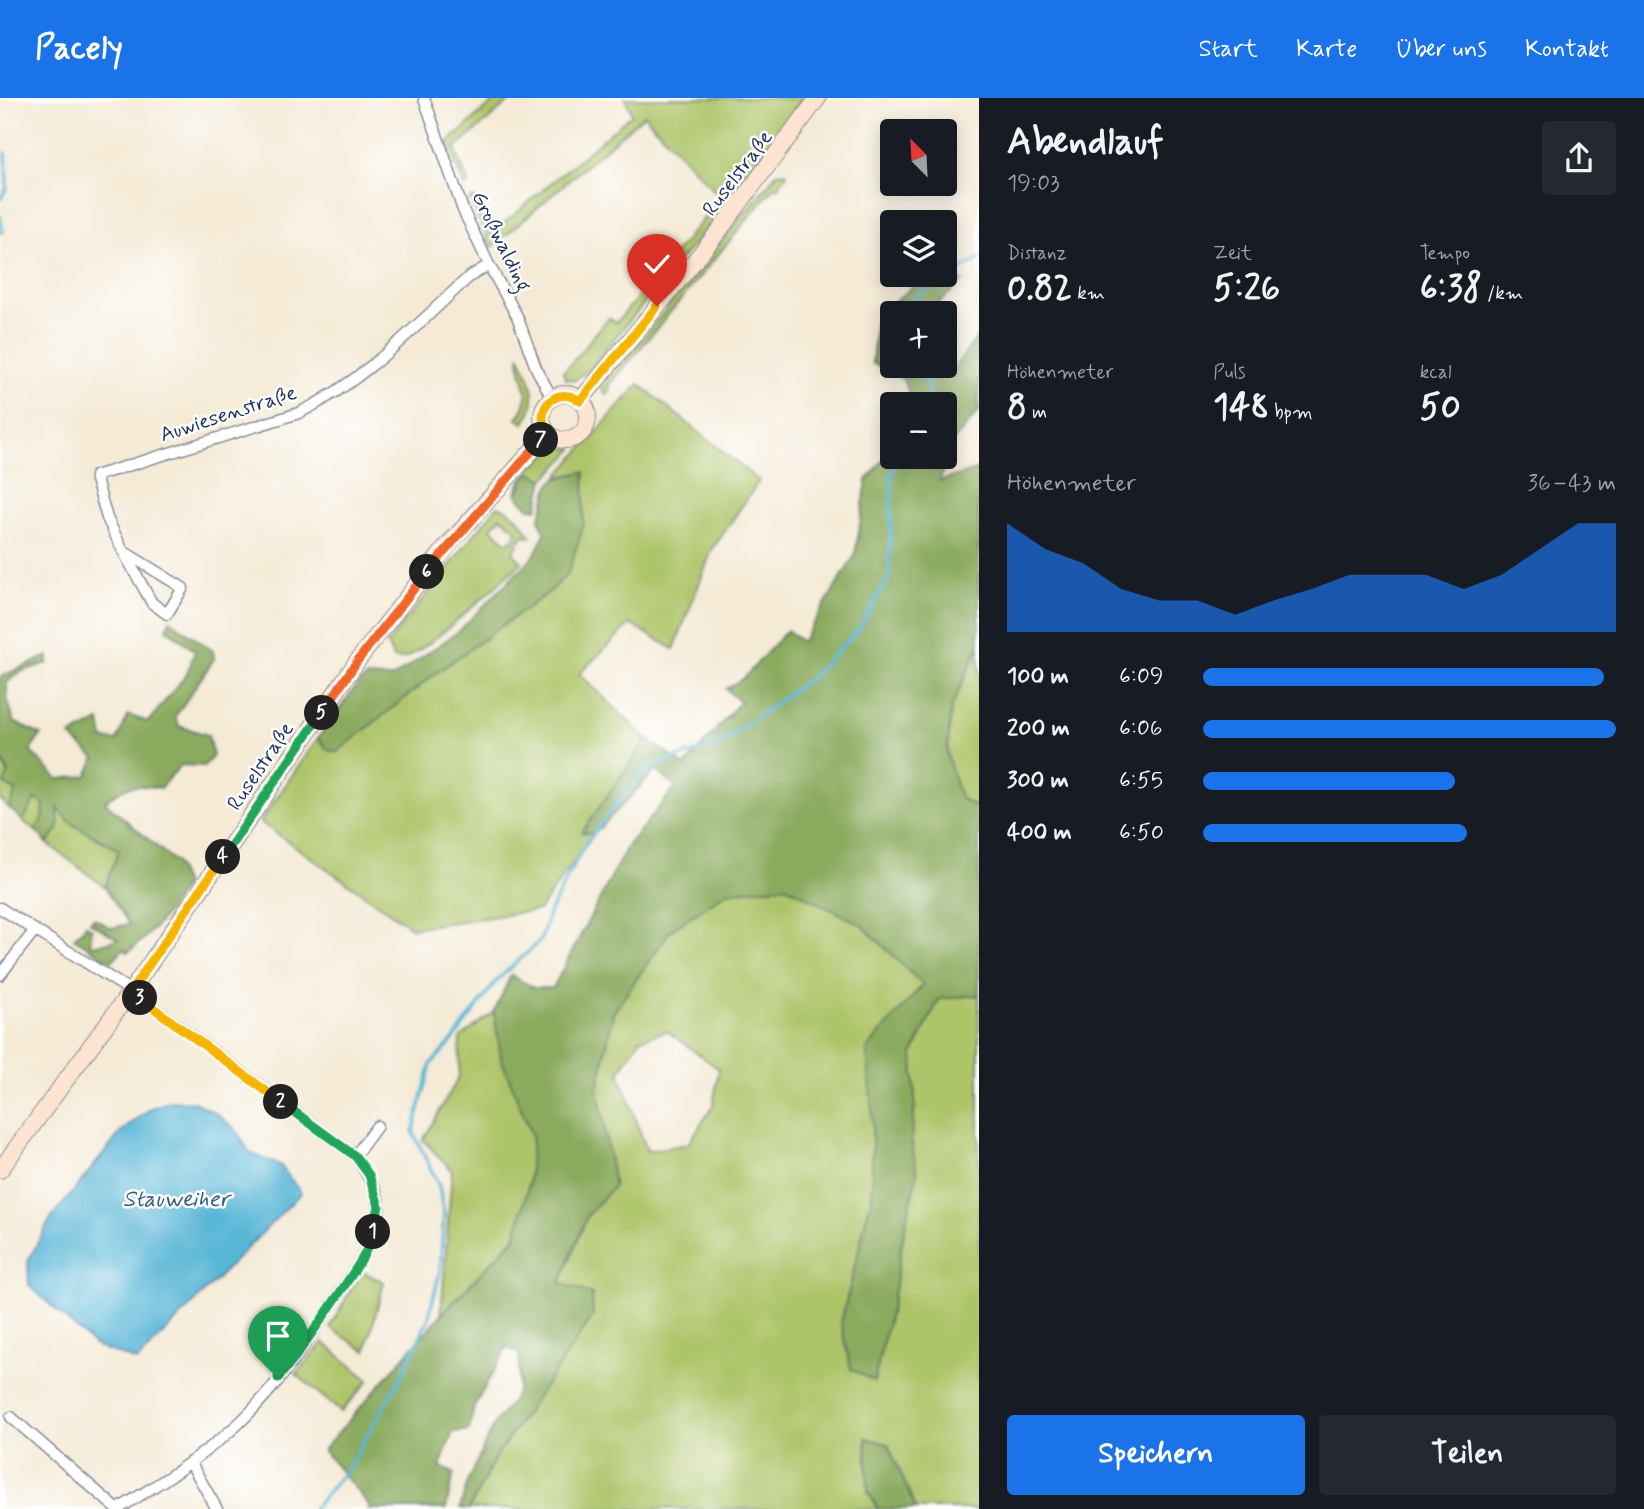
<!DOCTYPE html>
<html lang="de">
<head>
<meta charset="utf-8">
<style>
  body { margin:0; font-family:Mynerve,sans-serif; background:#242831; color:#f1f3f6; height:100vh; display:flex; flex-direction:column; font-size:26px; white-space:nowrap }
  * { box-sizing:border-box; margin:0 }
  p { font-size:23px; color:#9ea1a6 }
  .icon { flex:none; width:38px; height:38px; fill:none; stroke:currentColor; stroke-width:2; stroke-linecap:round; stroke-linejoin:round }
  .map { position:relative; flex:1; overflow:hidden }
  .side { display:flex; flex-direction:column; background:#171b24; width:665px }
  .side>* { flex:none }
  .needle { width:46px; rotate:336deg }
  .buttons { position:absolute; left:880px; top:21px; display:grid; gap:14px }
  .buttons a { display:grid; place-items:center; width:77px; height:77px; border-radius:7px; background:#171b24; box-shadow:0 4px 18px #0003; font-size:35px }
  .pin { position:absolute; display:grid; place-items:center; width:60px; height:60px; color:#fff; margin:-72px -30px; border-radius:50% 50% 50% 0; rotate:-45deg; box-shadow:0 0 7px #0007 }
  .pin .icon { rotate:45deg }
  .km { position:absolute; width:35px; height:35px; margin:-18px; border-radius:50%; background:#222; color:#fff; font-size:19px; line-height:35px; text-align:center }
  .round { display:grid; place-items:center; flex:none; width:74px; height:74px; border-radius:7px; background:#242831 }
  .overview { display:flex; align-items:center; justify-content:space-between; height:119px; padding:0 28px }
  h1 { font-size:38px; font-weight:700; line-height:52px }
  .figures { display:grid; grid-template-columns:repeat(3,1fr); gap:10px; height:119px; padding:7px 28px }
  .figures div { display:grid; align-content:center }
  .figures b { font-size:35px; font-weight:700 }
  .figures small { font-size:19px; font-weight:400 }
  .figures p { font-size:19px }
  .chart { height:196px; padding:14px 28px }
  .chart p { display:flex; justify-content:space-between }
  .chart svg { width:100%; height:126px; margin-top:7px; fill:#1a73e8; opacity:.7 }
  .cta { display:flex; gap:14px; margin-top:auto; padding:14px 28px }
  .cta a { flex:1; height:80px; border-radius:7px; background:#1a73e8; color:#fff; font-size:28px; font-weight:700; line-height:80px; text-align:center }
  .cta a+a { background:#242831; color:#f1f3f6 }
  ul { padding:0 28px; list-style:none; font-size:23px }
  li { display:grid; grid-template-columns:112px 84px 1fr; align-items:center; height:52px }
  li i { height:18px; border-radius:9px; background:#1a73e8 }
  header { display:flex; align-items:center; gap:42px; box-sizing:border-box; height:98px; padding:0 35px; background:#1a73e8; color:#fff }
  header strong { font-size:33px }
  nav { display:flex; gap:38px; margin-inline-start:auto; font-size:24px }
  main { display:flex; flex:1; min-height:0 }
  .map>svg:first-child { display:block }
  .green { fill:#aec469; stroke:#647a64; stroke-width:2; fill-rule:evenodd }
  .forest { fill:#8aaa5d; stroke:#526c5e; stroke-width:2 }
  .water { fill:#58b6d6; stroke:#3a729a; stroke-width:2 }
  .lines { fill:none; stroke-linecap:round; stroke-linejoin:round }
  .stream { stroke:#58b6d6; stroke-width:3.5 }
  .street-casing { stroke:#888c9a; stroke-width:13 }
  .secondary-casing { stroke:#888c9a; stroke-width:18 }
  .street { stroke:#fff; stroke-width:10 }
  .secondary { stroke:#fde4d1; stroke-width:16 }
  .split-1-casing { stroke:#fff; stroke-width:14 }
  .split-2-casing { stroke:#fff; stroke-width:14 }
  .split-3-casing { stroke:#fff; stroke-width:14 }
  .split-4-casing { stroke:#fff; stroke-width:14 }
  .split-5-casing { stroke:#fff; stroke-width:14 }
  .split-6-casing { stroke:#fff; stroke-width:14 }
  .split-7-casing { stroke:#fff; stroke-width:14 }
  .split-8-casing { stroke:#fff; stroke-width:14 }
  .split-1 { stroke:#22a559; stroke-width:9 }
  .split-2 { stroke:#22a559; stroke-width:9 }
  .split-3 { stroke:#f5b400; stroke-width:9 }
  .split-4 { stroke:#f5b400; stroke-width:9 }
  .split-5 { stroke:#22a559; stroke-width:9 }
  .split-6 { stroke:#f0652b; stroke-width:9 }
  .split-7 { stroke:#f0652b; stroke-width:9 }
  .split-8 { stroke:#f5b400; stroke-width:9 }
  .labels { text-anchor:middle; stroke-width:5; stroke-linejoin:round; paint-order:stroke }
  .street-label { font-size:21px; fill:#1b2f5e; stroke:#fff }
  .water-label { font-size:23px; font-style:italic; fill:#305e88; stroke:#fff }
</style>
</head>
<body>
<header>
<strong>Pacely</strong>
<nav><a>Start</a><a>Karte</a><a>Über uns</a><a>Kontakt</a></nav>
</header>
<main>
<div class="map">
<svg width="979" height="1411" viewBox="0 0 979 1411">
  <rect width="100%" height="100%" fill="#fff"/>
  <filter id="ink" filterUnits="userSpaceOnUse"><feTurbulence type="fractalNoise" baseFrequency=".0143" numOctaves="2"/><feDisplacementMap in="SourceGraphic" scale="14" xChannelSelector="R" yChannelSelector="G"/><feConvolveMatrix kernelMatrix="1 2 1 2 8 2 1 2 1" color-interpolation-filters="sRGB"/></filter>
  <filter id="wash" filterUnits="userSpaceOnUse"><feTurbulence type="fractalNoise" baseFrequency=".00686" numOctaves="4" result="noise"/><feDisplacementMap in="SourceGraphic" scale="28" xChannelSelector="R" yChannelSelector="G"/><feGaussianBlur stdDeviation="1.57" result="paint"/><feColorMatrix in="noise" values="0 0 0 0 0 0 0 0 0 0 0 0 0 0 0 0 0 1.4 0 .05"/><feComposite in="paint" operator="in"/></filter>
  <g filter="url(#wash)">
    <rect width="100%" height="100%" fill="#f4ead5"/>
    <path class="green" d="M 498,0 L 513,0 L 455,51 L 469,86 L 464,88 L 447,45 Z
      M 625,0 L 802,0 L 727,106 L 589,271 L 575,282 L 566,281 L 563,274 C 580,258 592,237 609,220 L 616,225 L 721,100 L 644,17 L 491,150 L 470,101 L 474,100 L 490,137 L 632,16 Z
      M 786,74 L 787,77 L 777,91 L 774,89 L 609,288 L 611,291 L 607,297 L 601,291 L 777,75 Z
      M 519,257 C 531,281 541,301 524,325 L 517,320 C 538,296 518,282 519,257 Z
      M 639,286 L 759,383 L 712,452 L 674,551 L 630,526 L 579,576 L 647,641 L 583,734 L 594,736 L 539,812 L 412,830 L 260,724 L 318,640 L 328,652 L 337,654 L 436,575 L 552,492 L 584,374 L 557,379 Z
      M 558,350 L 573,350 L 573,352 L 544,382 L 532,375 L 525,379 L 517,397 L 516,396 C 517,379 541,363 552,351 Z
      M 497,408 C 513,411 523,425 531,439 L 523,437 L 520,443 L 514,438 L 517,433 L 501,419 L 491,430 L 507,445 L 511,441 L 518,446 L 513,455 L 522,464 C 504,481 423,556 404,560 C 400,561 396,560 393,560 L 387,546 Z
      M 979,547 L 979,710 L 960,700 L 947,657 L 951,610 Z
      M 0,659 L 16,693 L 9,710 L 0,701 Z
      M 35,700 L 44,706 L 43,721 L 35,732 L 23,723 Z
      M 58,709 L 72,726 L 119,752 L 105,789 L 47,745 L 59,730 Z
      M 786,788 L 862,827 L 923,887 L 867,951 L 872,1011 L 872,1097 L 841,1225 L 874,1283 L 891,1210 L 903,1138 L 917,1076 L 911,1041 L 915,1006 L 913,955 L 939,901 L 979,897 L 979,1411 L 916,1411 L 888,1347 L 868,1394 L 879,1411 L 469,1411 L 495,1360 L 593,1218 L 560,1186 L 587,1118 L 614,1088 L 598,991 L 613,915 L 670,833 L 728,794 ZM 667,933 L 719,971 L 713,1008 L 688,1046 L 647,1053 L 619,975 L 640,941 Z
      M 494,914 L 501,960 L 532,1038 L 529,1085 L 515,1139 L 441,1217 L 452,1072 L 423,1042 L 459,979 L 460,940 Z
      M 361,1173 L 384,1184 L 366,1253 L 330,1230 Z
      M 323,1244 L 369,1282 L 341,1314 L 296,1276 Z"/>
    <path class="forest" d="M 945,172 L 963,183 L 928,215 L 892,215 L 892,268 L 945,267 L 952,272 L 979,237 L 979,313 L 951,346 L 940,383 L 979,371 L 979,547 L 951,610 L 947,657 L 960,700 L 979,710 L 979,897 L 939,901 L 913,955 L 915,1006 L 911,1041 L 917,1076 L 903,1138 L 891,1210 L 874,1283 L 851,1271 L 841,1225 L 872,1097 L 872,1011 L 867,951 L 923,887 L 862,827 L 786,788 L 727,794 L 670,833 L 613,915 L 598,991 L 614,1088 L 587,1118 L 560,1185 L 592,1196 L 593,1218 L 495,1360 L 469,1411 L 460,1410 L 469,1380 L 495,1325 L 512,1303 L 518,1291 L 520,1256 L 507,1249 L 474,1309 L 469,1332 L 453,1334 L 440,1369 L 454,1375 L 446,1411 L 368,1411 L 370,1408 L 323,1352 L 441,1217 L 516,1139 L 529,1085 L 532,1038 L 501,960 L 494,914 L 511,877 L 534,890 L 553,890 L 628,747 L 676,689 L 656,672 L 594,736 L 582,734 L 647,641 L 685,668 L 740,604 L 726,591 L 744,580 L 787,532 L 802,544 L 855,457 L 867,382 L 892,351 L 892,359 L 945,359 L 945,306 L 913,306 L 903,281 L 872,265 L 876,220 L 926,177 L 945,177 Z
      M 585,374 L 583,429 L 568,475 L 552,492 L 436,575 L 337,654 L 328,652 L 318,640 L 357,587 L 367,579 L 392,580 L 459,533 L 534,458 L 545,435 L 539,422 C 553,383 539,382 585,374 Z
      M 532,375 L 544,382 L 537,411 L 528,409 L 517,397 L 525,379 Z
      M 170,522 L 213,553 L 214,561 L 175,619 L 179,628 L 208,637 L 213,658 L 204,668 L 181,667 L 160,690 C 134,686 125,686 105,704 L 175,764 L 185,787 C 168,815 154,834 128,854 L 123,851 L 111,864 L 74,840 L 86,827 L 92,831 L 90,846 L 98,847 L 118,841 L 90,824 L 94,820 L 111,830 L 129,826 L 105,789 L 119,752 L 72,726 L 58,710 L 59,730 L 47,745 L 35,732 L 43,721 L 44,706 L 35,701 L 23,723 L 9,710 L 16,693 L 4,686 L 9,674 L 0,659 L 0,579 L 48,558 L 48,565 L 23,573 L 7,584 L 7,600 L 14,624 L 41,637 L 30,653 L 58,681 L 87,678 L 95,660 L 70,638 L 100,623 L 103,641 L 117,643 L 128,617 L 148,624 L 187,576 L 195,553 L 167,531 Z
      M 866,1340 L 888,1346 L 916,1411 L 879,1411 L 868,1394 Z"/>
    <path class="water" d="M 170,1003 L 194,1004 L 216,1015 L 236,1032 L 250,1055 L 280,1067 L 301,1095 L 137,1263 L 95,1248 L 29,1187 L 28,1163 L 50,1122 L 122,1033 L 150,1011 Z"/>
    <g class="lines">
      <path class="stream" d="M 0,101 L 7,90 L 6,55
        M 0,118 L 3,134 L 0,134
        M 905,215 L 918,197 L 979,161
        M 913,268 L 928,287 L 929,306
        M 313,1411 L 349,1369 L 400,1281 L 428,1222 L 440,1173 L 444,1116 L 439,1088 L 413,1034 L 431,966 L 453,942 L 497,882 L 540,843 L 550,813 L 586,744 L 642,676 L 661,665 L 719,647 L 814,577 L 860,530 L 889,478 L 892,374 L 903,359"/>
    </g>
  </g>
  <g filter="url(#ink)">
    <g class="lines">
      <defs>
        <path id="street" d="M 424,0 L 463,112 L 489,167 L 517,218 L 536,270 L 552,300
          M 123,453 L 183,490 L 167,516 L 152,505 L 123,453 L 107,420 L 95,378 L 299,315 C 366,282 414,229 469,179 L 489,167
          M 0,810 L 131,893 L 355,1058 C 364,1071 380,1094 379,1111 C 376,1144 356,1170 338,1197 C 308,1243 277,1290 236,1328 C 200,1360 159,1386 118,1411
          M 0,877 L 35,832
          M 355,1058 L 377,1028
          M 11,1319 L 117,1411
          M 190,1364 L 217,1411"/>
        <path id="secondary" d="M542 319a23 23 0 1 1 46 0a23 23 0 1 1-46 0Z
          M 580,303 L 719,133 L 818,0
          M 0,1072 L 131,893 L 358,562 L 447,448 L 548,335"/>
      </defs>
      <use href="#street" class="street-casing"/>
      <use href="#secondary" class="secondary-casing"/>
      <use href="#street" class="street"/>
      <use href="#secondary" class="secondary"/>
    </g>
  </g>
  <g class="lines" filter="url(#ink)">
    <defs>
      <path id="split-1" d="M 278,1280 C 302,1250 324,1219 345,1187 C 356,1170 368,1154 373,1134"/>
      <path id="split-2" d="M 281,1004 L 355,1058 L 369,1077 L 379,1108 L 373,1134"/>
      <path id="split-3" d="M 140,900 L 281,1004"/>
      <path id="split-4" d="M 140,900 L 131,893 L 223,759"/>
      <path id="split-5" d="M 223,759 L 322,615"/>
      <path id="split-6" d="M 322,615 L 358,562 L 427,474"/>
      <path id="split-7" d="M 427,474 L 541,342"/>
      <path id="split-8" d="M 541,342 L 548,335 C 532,311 557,286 580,303 L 657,208"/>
    </defs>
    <use href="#split-1" class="split-1-casing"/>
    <use href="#split-2" class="split-2-casing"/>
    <use href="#split-3" class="split-3-casing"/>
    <use href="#split-4" class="split-4-casing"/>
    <use href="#split-5" class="split-5-casing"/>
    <use href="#split-6" class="split-6-casing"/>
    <use href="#split-7" class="split-7-casing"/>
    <use href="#split-8" class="split-8-casing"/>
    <use href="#split-1" class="split-1"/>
    <use href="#split-2" class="split-2"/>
    <use href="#split-3" class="split-3"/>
    <use href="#split-4" class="split-4"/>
    <use href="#split-5" class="split-5"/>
    <use href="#split-6" class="split-6"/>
    <use href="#split-7" class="split-7"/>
    <use href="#split-8" class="split-8"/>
  </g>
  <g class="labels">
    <g class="street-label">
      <text transform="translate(737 75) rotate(-53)" y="7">Ruselstraße</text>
      <text transform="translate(502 143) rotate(64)" y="7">Großwalding</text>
      <text transform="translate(228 315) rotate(-18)" y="7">Auwiesenstraße</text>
      <text transform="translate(260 668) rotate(-56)" y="7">Ruselstraße</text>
    </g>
    <g class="water-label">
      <text x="176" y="1108">Stauweiher</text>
    </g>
  </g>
</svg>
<div class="buttons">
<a><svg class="needle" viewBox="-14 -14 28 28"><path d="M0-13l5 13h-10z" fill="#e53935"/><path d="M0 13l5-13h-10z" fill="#9ea1a6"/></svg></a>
<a><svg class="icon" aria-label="layers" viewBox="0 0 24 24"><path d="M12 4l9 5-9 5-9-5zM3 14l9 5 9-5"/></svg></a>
<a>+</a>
<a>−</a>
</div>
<div class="pin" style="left:278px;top:1280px;background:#1e9e55"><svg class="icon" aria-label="arrive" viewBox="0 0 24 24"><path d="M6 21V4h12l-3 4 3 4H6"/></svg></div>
<div class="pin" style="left:657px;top:208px;background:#d93025"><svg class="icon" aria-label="check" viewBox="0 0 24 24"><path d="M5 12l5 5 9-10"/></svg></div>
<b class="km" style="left:373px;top:1134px">1</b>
<b class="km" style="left:281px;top:1004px">2</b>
<b class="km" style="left:140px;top:900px">3</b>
<b class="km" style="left:223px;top:759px">4</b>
<b class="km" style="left:322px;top:615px">5</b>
<b class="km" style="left:427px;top:474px">6</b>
<b class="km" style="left:541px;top:342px">7</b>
</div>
<section class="side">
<div class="overview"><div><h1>Abendlauf</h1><p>19:03</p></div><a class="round"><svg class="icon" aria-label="share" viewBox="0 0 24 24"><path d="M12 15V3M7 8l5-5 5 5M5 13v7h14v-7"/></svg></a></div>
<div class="figures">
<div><p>Distanz</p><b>0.82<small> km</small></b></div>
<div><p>Zeit</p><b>5:26</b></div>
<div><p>Tempo</p><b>6:38<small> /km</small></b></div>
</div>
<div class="figures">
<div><p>Höhenmeter</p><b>8<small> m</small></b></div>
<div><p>Puls</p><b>148<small> bpm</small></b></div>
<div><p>kcal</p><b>50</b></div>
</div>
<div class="chart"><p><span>Höhenmeter</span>36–43 m</p>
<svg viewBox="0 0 160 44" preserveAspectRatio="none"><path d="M0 44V6L10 15L20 20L30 29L40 33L50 33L60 38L70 33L80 29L90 24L100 24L110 24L120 29L130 24L140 15L150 6L160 6V44z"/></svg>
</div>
<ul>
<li><b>100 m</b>6:09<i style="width:97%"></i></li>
<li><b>200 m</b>6:06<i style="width:100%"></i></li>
<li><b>300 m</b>6:55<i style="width:61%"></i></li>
<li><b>400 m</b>6:50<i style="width:64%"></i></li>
</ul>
<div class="cta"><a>Speichern</a><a>Teilen</a></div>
</section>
</main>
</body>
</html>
